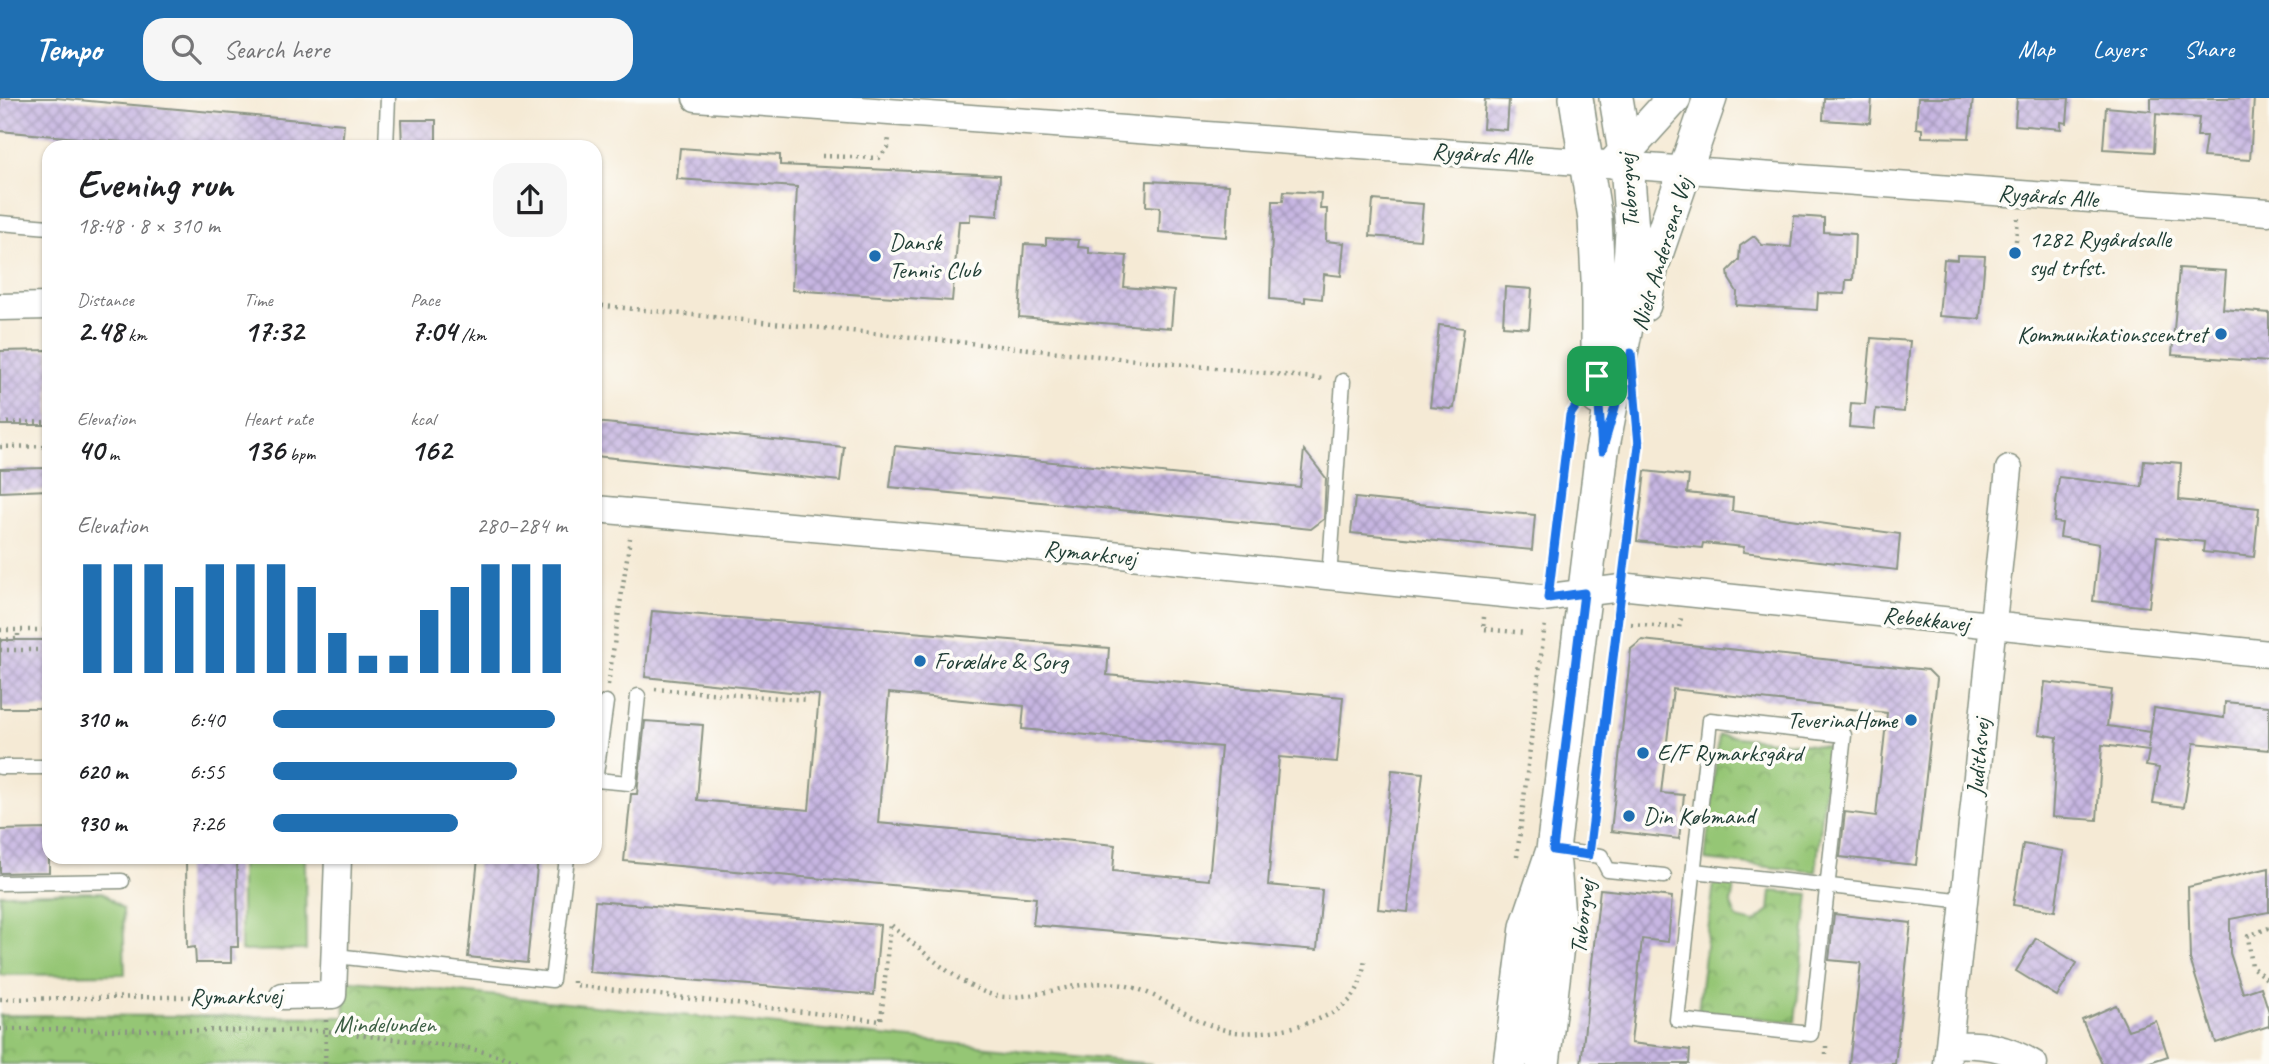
<!DOCTYPE html>
<html lang="en">
<head>
<meta charset="utf-8">
<style>
  body { margin:0; font-family:Caveat,sans-serif; background:#f6f6f6; color:#202124; height:100vh; display:flex; flex-direction:column; font-size:26px; white-space:nowrap }
  * { box-sizing:border-box; margin:0 }
  p { font-size:23px; color:#757577 }
  .icon { flex:none; width:38px; height:38px; fill:none; stroke:currentColor; stroke-width:2; stroke-linecap:round; stroke-linejoin:round }
  .map { position:relative; flex:1; overflow:hidden }
  .panel { position:absolute; left:42px; top:42px; width:560px; height:724px; display:flex; flex-direction:column; background:#fff; border-radius:21px; box-shadow:0 2px 5px #0004 }
  .panel>* { flex:none }
  .pin { position:absolute; display:grid; place-items:center; width:60px; height:60px; color:#fff; margin:-30px; border-radius:14px; box-shadow:0 4px 10px #0006 }
  .round { display:grid; place-items:center; flex:none; width:74px; height:74px; border-radius:21px; background:#f6f6f6 }
  .head { display:flex; align-items:center; justify-content:space-between; height:119px; padding:0 35px }
  h1 { font-size:38px; font-weight:800; line-height:52px }
  .stats { display:grid; grid-template-columns:repeat(3,1fr); gap:10px; height:119px; padding:7px 35px }
  .stats div { display:grid; align-content:center }
  .stats b { font-size:30px; font-weight:800 }
  .stats small { font-size:19px; font-weight:400 }
  .stats p { font-size:19px }
  .chart { height:196px; padding:14px 35px }
  .chart p { display:flex; justify-content:space-between }
  .chart svg { width:100%; height:126px; margin-top:7px; stroke:#1f6fb2; stroke-width:6 }
  ul { padding:0 35px; list-style:none; font-size:23px }
  li { display:grid; grid-template-columns:112px 84px 1fr; align-items:center; height:52px }
  li i { height:18px; border-radius:9px; background:#1f6fb2 }
  header { display:flex; align-items:center; gap:42px; box-sizing:border-box; height:98px; padding:0 35px; background:#1f6fb2; color:#fff }
  header strong { font-size:33px }
  nav { display:flex; gap:38px; margin-inline-start:auto; font-size:24px }
  .search { width:490px; height:63px; background:#f6f6f6; display:flex; align-items:center; gap:18px; box-sizing:border-box; padding:0 24px; border-radius:21px; color:#757577; font-size:26px }
  .map>svg:first-child { display:block }
  .park { fill:url(#park-crowns); stroke:#5a8254; stroke-width:2 }
  .garden { fill:#95c675; stroke:#5a8254; stroke-width:2 }
  .building { fill:url(#building-cross-hatch); fill-rule:evenodd }
  .lines { fill:none; stroke-linecap:round; stroke-linejoin:round }
  .service-casing { stroke:#8a9484; stroke-width:17 }
  .minor-casing { stroke:#8a9484; stroke-width:29 }
  .tertiary-casing { stroke:#8a9484; stroke-width:36 }
  .path { stroke:#8a9484; stroke-width:4.5; stroke-dasharray:2 5; stroke-linecap:butt }
  .service { stroke:#fff; stroke-width:14 }
  .minor { stroke:#fff; stroke-width:26 }
  .tertiary { stroke:#fff; stroke-width:33 }
  .route-casing { stroke:#fff; stroke-width:14 }
  .route { stroke:#1a73e8; stroke-width:9 }
  .poi-dot { fill:#1f6fb2; stroke:#fdfcf7; stroke-width:2.5 }
  .labels { text-anchor:middle; stroke-width:7; stroke-linejoin:round; paint-order:stroke }
  .street-label { font-size:24px; fill:#1f3d34; stroke:#fdfcf7 }
  .poi-label { font-size:24px; fill:#1f3d34; stroke:#fdfcf7; text-anchor:start }
  .park-label { font-size:24px; fill:#3c5f44; stroke:#fdfcf7 }
</style>
</head>
<body>
<header>
<strong>Tempo</strong>
<div class="search"><svg class="icon" aria-label="search" viewBox="0 0 24 24"><circle cx="10" cy="10" r="6"/><path d="M15 15l6 6"/></svg>Search here</div>
<nav><a>Map</a><a>Layers</a><a>Share</a></nav>
</header>
<div class="map">
<svg width="2269" height="966" viewBox="0 0 2269 966">
  <defs>
    <pattern id="park-crowns" width="20" height="18" patternUnits="userSpaceOnUse" patternTransform="scale(1.75)"><rect width="20" height="18" fill="#95c675"/><path d="M2 6a3 3 0 1 1 6 0M12 15a3 3 0 1 1 6 0" fill="none" stroke="#79a261"/></pattern>
    <pattern id="building-cross-hatch" width="8" height="8" patternUnits="userSpaceOnUse" patternTransform="scale(1.75)"><rect width="8" height="8" fill="#c7b6e2"/><path d="M0 0l8 8M0 8l8-8" fill="none" stroke="#a195b8"/></pattern>
  </defs>
  <rect width="100%" height="100%" fill="#fdfcf7"/>
  <filter id="ink" filterUnits="userSpaceOnUse"><feTurbulence type="fractalNoise" baseFrequency=".0143" numOctaves="2"/><feDisplacementMap in="SourceGraphic" scale="14" xChannelSelector="R" yChannelSelector="G"/><feConvolveMatrix kernelMatrix="1 2 1 2 8 2 1 2 1" color-interpolation-filters="sRGB"/></filter>
  <filter id="wash" filterUnits="userSpaceOnUse"><feTurbulence type="fractalNoise" baseFrequency=".00686" numOctaves="4" result="noise"/><feDisplacementMap in="SourceGraphic" scale="28" xChannelSelector="R" yChannelSelector="G"/><feGaussianBlur stdDeviation="1.57" result="paint"/><feColorMatrix in="noise" values="0 0 0 0 0 0 0 0 0 0 0 0 0 0 0 0 0 1.4 0 .05"/><feComposite in="paint" operator="in"/></filter>
  <g filter="url(#wash)">
    <rect width="100%" height="100%" fill="#f5ead5"/>
    <path class="park" d="M 1719,637 L 1829,649 L 1816,774 L 1705,762 Z
      M 1714,785 L 1734,788 L 1731,806 L 1737,821 L 1754,825 L 1769,813 L 1771,793 L 1809,796 L 1795,924 L 1698,913 Z
      M 344,882 L 1152,966 L 0,966 L 0,917 L 345,919 Z"/>
    <path class="garden" d="M 241,760 L 305,760 L 306,852 L 241,853 Z
      M 102,794 L 123,811 L 125,876 L 0,877 L 0,796 Z"/>
    <g id="blocks">
      <path class="building" d="M 0,0 L 56,0 L 344,26 L 342,49 L 177,49 L 0,33 Z
        M 1824,0 L 1872,0 L 1870,25 L 1823,22 Z
        M 1918,0 L 1973,0 L 1969,40 L 1922,39 L 1922,31 L 1916,30 Z
        M 2017,0 L 2069,0 L 2067,25 L 2061,24 L 2061,31 L 2015,27 Z
        M 2151,0 L 2254,0 L 2250,62 L 2203,59 L 2206,38 L 2197,38 L 2199,20 L 2156,16 L 2154,54 L 2103,51 L 2106,9 L 2151,13 Z
        M 1485,1 L 1509,2 L 1507,32 L 1483,30 Z
        M 401,22 L 436,22 L 436,48 L 402,49 Z
        M 680,50 L 780,57 L 780,67 L 1000,77 L 998,118 L 970,116 L 970,123 L 959,123 L 952,203 L 792,192 L 797,89 L 677,81 Z
        M 1147,83 L 1229,87 L 1226,139 L 1159,134 L 1160,109 L 1146,108 Z
        M 1284,93 L 1321,95 L 1320,111 L 1327,111 L 1326,143 L 1344,145 L 1341,178 L 1324,176 L 1322,201 L 1305,199 L 1305,204 L 1270,201 L 1273,103 L 1283,103 Z
        M 1373,102 L 1423,106 L 1420,142 L 1370,138 Z
        M 1794,118 L 1824,120 L 1824,134 L 1855,136 L 1853,182 L 1846,182 L 1845,196 L 1818,195 L 1817,212 L 1736,207 L 1737,194 L 1729,181 L 1728,173 L 1739,162 L 1740,148 L 1754,138 L 1762,147 L 1791,149 Z
        M 1046,140 L 1079,142 L 1078,149 L 1089,150 L 1089,155 L 1127,158 L 1124,189 L 1174,193 L 1171,230 L 1019,219 L 1024,146 L 1046,147 Z
        M 1957,157 L 1985,158 L 1980,221 L 1939,218 L 1944,161 L 1957,162 Z
        M 2179,170 L 2226,173 L 2223,211 L 2269,215 L 2269,264 L 2172,257 Z
        M 1505,189 L 1532,191 L 1529,230 L 1503,228 Z
        M 1439,227 L 1464,230 L 1454,310 L 1451,311 L 1430,309 Z
        M 1871,240 L 1910,243 L 1904,314 L 1876,311 L 1874,331 L 1849,329 L 1851,305 L 1865,306 Z
        M 49,252 L 49,327 L 0,327 L 0,253 Z
        M 595,324 L 844,349 L 840,383 L 595,358 Z
        M 895,348 L 1300,389 L 1304,352 L 1326,380 L 1324,421 L 1311,431 L 890,389 Z
        M 2144,362 L 2181,365 L 2179,402 L 2259,410 L 2254,459 L 2203,454 L 2204,444 L 2157,439 L 2149,509 L 2093,503 L 2099,446 L 2060,439 L 2062,425 L 2054,424 L 2059,379 L 2142,389 Z
        M 49,370 L 49,392 L 0,394 L 0,371 Z
        M 1645,373 L 1689,378 L 1687,395 L 1733,400 L 1732,413 L 1900,436 L 1897,472 L 1743,454 L 1744,449 L 1703,445 L 1702,450 L 1637,443 Z
        M 1355,400 L 1535,417 L 1532,452 L 1351,435 Z
        M 652,513 L 1109,550 L 1107,577 L 1343,599 L 1337,664 L 1279,659 L 1268,787 L 1322,792 L 1317,852 L 1033,827 L 1036,800 L 624,763 L 631,696 L 637,696 L 645,623 L 703,627 L 697,702 L 809,712 L 819,597 L 645,579 ZM 889,595 L 1024,608 L 1022,631 L 1221,649 L 1209,782 L 1113,773 L 1115,747 L 878,725 Z
        M 0,542 L 49,542 L 49,610 L 0,610 Z
        M 1642,542 L 1928,572 L 1937,581 L 1916,767 L 1840,759 L 1845,714 L 1876,718 L 1887,615 L 1673,591 L 1661,695 L 1684,697 L 1679,741 L 1611,733 L 1631,551 Z
        M 2045,584 L 2112,592 L 2107,628 L 2151,634 L 2148,651 L 2154,610 L 2224,620 L 2225,604 L 2269,608 L 2269,652 L 2194,645 L 2184,709 L 2153,705 L 2159,670 L 2146,668 L 2149,653 L 2102,647 L 2097,722 L 2052,719 L 2057,639 L 2039,636 Z
        M 1392,672 L 1423,675 L 1408,814 L 1378,811 Z
        M 49,731 L 49,774 L 0,775 L 0,732 Z
        M 2023,746 L 2064,753 L 2055,813 L 2013,807 Z
        M 186,760 L 237,760 L 238,849 L 231,849 L 231,865 L 196,865 L 195,849 L 187,850 Z
        M 478,760 L 538,760 L 527,865 L 468,859 Z
        M 2269,770 L 2269,814 L 2230,821 L 2230,855 L 2243,895 L 2261,889 L 2269,914 L 2269,928 L 2216,945 L 2190,861 L 2188,789 Z
        M 1600,791 L 1672,799 L 1668,844 L 1642,841 L 1631,945 L 1690,952 L 1689,966 L 1581,966 Z
        M 595,803 L 880,827 L 874,897 L 589,874 Z
        M 1834,816 L 1911,825 L 1895,966 L 1849,966 L 1861,865 L 1829,862 Z
        M 2036,840 L 2077,865 L 2057,898 L 2016,873 Z
        M 2116,907 L 2128,932 L 2156,923 L 2168,958 L 2144,966 L 2102,966 L 2082,922 Z"/>
    </g>
  </g>
  <g filter="url(#ink)">
    <use href="#blocks" fill-opacity="0" stroke="#8a9484" stroke-width="2"/>
    <g class="lines">
      <defs>
        <path id="service" d="M 386,49 L 388,0
          M 0,125 L 49,129
          M 1329,480 L 1343,283
          M 1710,622 L 1844,637 L 1811,936 L 1677,922 Z
          M 0,669 L 49,669
          M 596,682 L 629,685 L 638,598
          M 595,683 L 606,604
          M 1553,752 L 1601,758 L 1608,772 L 1664,778
          M 1694,773 L 1965,803
          M 0,785 L 122,783
          M 336,858 L 552,882 L 567,760"/>
        <path id="minor" d="M 696,0 L 2269,114
          M 0,209 L 49,208
          M 595,411 L 1111,456 L 1542,500 L 1629,489 L 2269,556
          M 283,898 L 333,897 L 338,760
          M 1949,947 C 1982,945 2006,949 2034,966
          M 1947,966 L 2009,371"/>
        <path id="tertiary" d="M 1576,0 L 1595,121 L 1598,181 L 1598,300
          M 1616,64 L 1674,0
          M 1644,207 L 1652,168 L 1710,0
          M 1510,966 L 1527,829 L 1553,752 L 1602,353 L 1626,229 L 1632,133 L 1627,66 L 1616,0
          M 1543,966 L 1559,831 L 1554,767"/>
      </defs>
      <use href="#service" class="service-casing"/>
      <use href="#minor" class="minor-casing"/>
      <use href="#tertiary" class="tertiary-casing"/>
      <path class="path" d="M 822,58 L 879,60 L 888,49 L 889,39
        M 2016,143 L 2018,119
        M 595,207 L 1324,281
        M 0,325 L 49,324
        M 0,349 L 49,348
        M 1624,465 L 1638,334
        M 1551,474 L 1572,314
        M 1484,519 L 1483,531 L 1526,535
        M 1631,526 L 1679,530 L 1681,520
        M 0,532 L 49,532
        M 0,542 L 18,541 L 18,532
        M 0,552 L 49,552
        M 608,587 L 630,440
        M 655,591 L 808,602
        M 1591,739 L 1618,515
        M 1517,759 L 1545,525
        M 2269,830 L 2248,838 L 2252,869 L 2269,883
        M 574,883 L 574,887 L 881,923 L 890,826 C 919,849 969,899 1007,899 C 1046,899 1084,879 1123,887 C 1160,894 1188,923 1225,932 C 1258,941 1334,926 1354,897 C 1361,886 1363,873 1365,861
        M 0,901 L 257,898
        M 326,922 L 326,933 L 468,950 L 532,966
        M 0,931 L 326,933 L 325,966
        M 1826,948 L 1826,961"/>
      <use href="#service" class="service"/>
      <use href="#minor" class="minor"/>
      <use href="#tertiary" class="tertiary"/>
    </g>
  </g>
  <g class="lines" filter="url(#ink)">
    <defs>
      <path id="route" d="M 1631,255 L 1639,347 L 1589,757 L 1553,752 L 1584,495 L 1548,500 L 1570,317 L 1597,278 L 1602,353 Z"/>
    </defs>
    <use href="#route" class="route-casing"/>
    <use href="#route" class="route"/>
  </g>
  <g class="poi-dot">
    <circle cx="2015" cy="155" r="7"/>
    <circle cx="875" cy="158" r="7"/>
    <circle cx="2221" cy="236" r="7"/>
    <circle cx="920" cy="563" r="7"/>
    <circle cx="1911" cy="622" r="7"/>
    <circle cx="1643" cy="655" r="7"/>
    <circle cx="1629" cy="718" r="7"/>
  </g>
  <g class="labels">
    <g class="street-label">
      <text transform="translate(1482 56) rotate(4)" y="8">Rygårds Alle</text>
      <text transform="translate(1628 93) rotate(-94)" y="8">Tuborgvej</text>
      <text transform="translate(2048 98) rotate(4)" y="8">Rygårds Alle</text>
      <text transform="translate(1661 156) rotate(-73)" y="8">Niels Andersens Vej</text>
      <text transform="translate(1090 455) rotate(6)" y="8">Rymarksvej</text>
      <text transform="translate(1926 521) rotate(6)" y="8">Rebekkavej</text>
      <text transform="translate(1978 659) rotate(-85)" y="8">Judithsvej</text>
      <text transform="translate(1582 819) rotate(-83)" y="8">Tuborgvej</text>
      <text transform="translate(236 898) rotate(-1)" y="8">Rymarksvej</text>
    </g>
    <g class="poi-label">
      <text x="2029" y="149">1282 Rygårdsalle<tspan x="2029" dy="28">syd trfst.</tspan></text>
      <text x="889" y="152">Dansk<tspan x="889" dy="28">Tennis Club</tspan></text>
      <text x="2207" y="244" text-anchor="end">Kommunikationscentret</text>
      <text x="934" y="571">Forældre &amp; Sorg</text>
      <text x="1897" y="630" text-anchor="end">TeverinaHome</text>
      <text x="1657" y="663">E/F Rymarksgård</text>
      <text x="1643" y="726">Din Købmand</text>
    </g>
    <g class="park-label">
      <text x="385" y="934">Mindelunden</text>
    </g>
  </g>
</svg>
<div class="pin" style="left:1597px;top:278px;background:#1e9e55"><svg class="icon" aria-label="arrive" viewBox="0 0 24 24"><path d="M6 21V4h12l-3 4 3 4H6"/></svg></div>
<section class="panel">
<div class="head"><div><h1>Evening run</h1><p>18:48 · 8 × 310 m</p></div><a class="round"><svg class="icon" aria-label="share" viewBox="0 0 24 24"><path d="M12 15V3M7 8l5-5 5 5M5 13v7h14v-7"/></svg></a></div>
<div class="stats">
<div><p>Distance</p><b>2.48<small> km</small></b></div>
<div><p>Time</p><b>17:32</b></div>
<div><p>Pace</p><b>7:04<small> /km</small></b></div>
</div>
<div class="stats">
<div><p>Elevation</p><b>40<small> m</small></b></div>
<div><p>Heart rate</p><b>136<small> bpm</small></b></div>
<div><p>kcal</p><b>162</b></div>
</div>
<div class="chart"><p><span>Elevation</span>280–284 m</p>
<svg viewBox="0 0 160 44" preserveAspectRatio="none"><path d="M5 44V6M15 44V6M25 44V6M35 44V14M45 44V6M55 44V6M65 44V6M75 44V14M85 44V30M95 44V38M105 44V38M115 44V22M125 44V14M135 44V6M145 44V6M155 44V6"/></svg>
</div>
<ul>
<li><b>310 m</b>6:40<i style="width:96%"></i></li>
<li><b>620 m</b>6:55<i style="width:83%"></i></li>
<li><b>930 m</b>7:26<i style="width:63%"></i></li>
</ul>
</section>
</div>
</body>
</html>
